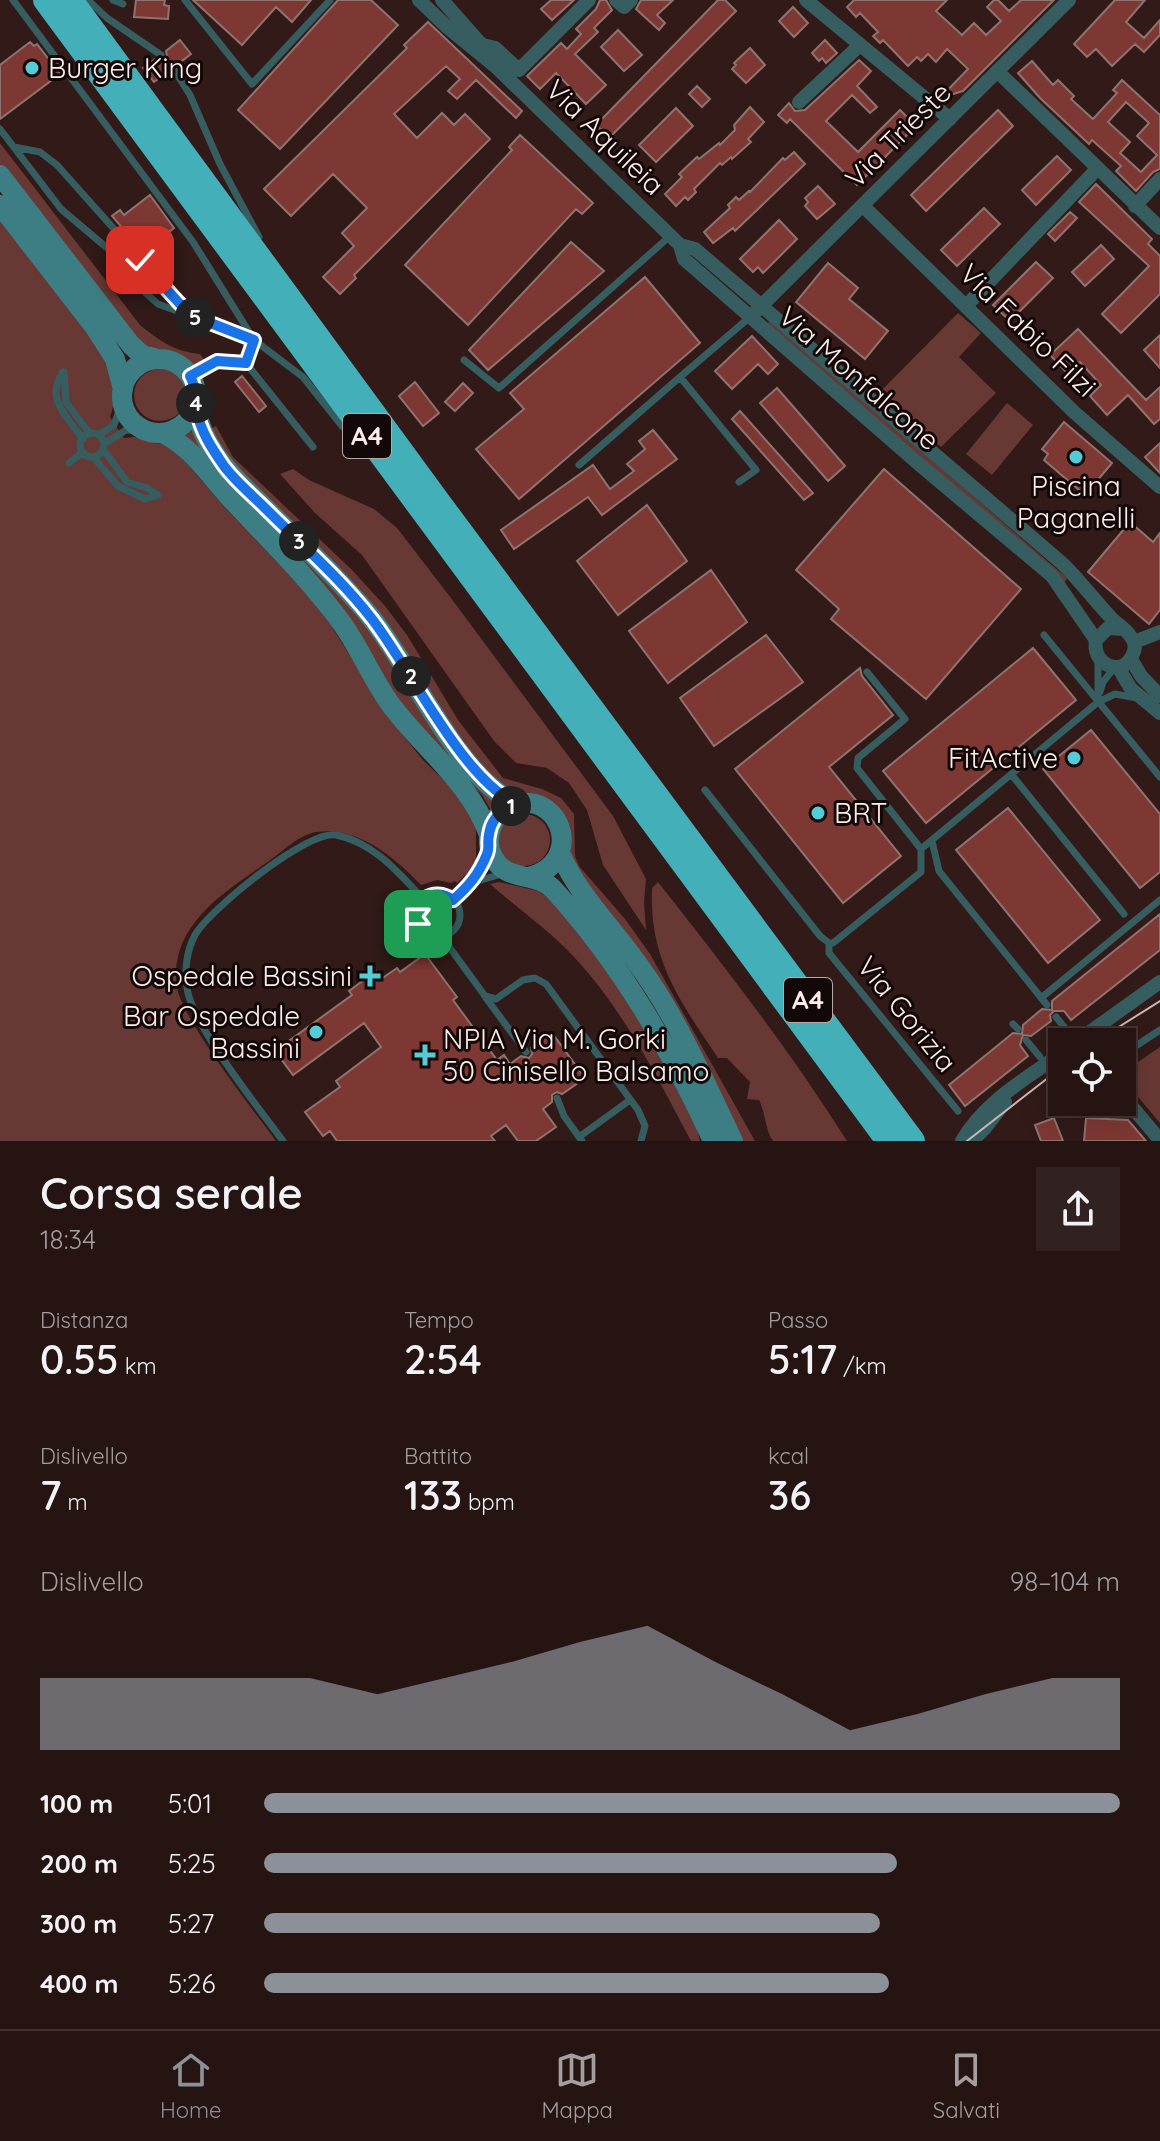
<!DOCTYPE html>
<html lang="it">
<head>
<meta charset="utf-8">
<style>
  body { margin:0; font-family:Quicksand,sans-serif; background:#312120; color:#f1f3f6; height:100vh; display:flex; flex-direction:column; font-size:30px; white-space:nowrap }
  * { box-sizing:border-box; margin:0 }
  p { font-size:26px; color:#a39e9f }
  .icon { flex:none; width:44px; height:44px; fill:none; stroke:currentColor; stroke-width:2; stroke-linecap:round; stroke-linejoin:round }
  .map { position:relative; height:1141px; overflow:hidden }
  .sheet { display:flex; flex-direction:column; background:#251412; flex:1 }
  .sheet>* { flex:none }
  .fabs { position:absolute; left:1048px; top:1028px; display:grid; gap:16px }
  .fabs a { display:grid; place-items:center; width:88px; height:88px; border-radius:0px; background:#251412; box-shadow:0 8px 32px #0002,0 0 0 2px #423332; font-size:40px }
  .pin { position:absolute; display:grid; place-items:center; width:68px; height:68px; color:#fff; margin:-34px; border-radius:16px; box-shadow:0 4px 12px #0006 }
  .km { position:absolute; width:40px; height:40px; margin:-20px; border-radius:50%; background:#222; color:#fff; font-size:22px; line-height:40px; text-align:center }
  .round { display:grid; place-items:center; flex:none; width:84px; height:84px; border-radius:0px; background:#312120 }
  .head { display:flex; align-items:center; justify-content:space-between; height:136px; padding:0 40px }
  h1 { font-size:44px; font-weight:600; line-height:60px }
  .figures { display:grid; grid-template-columns:repeat(3,1fr); gap:12px; height:136px; padding:8px 40px }
  .figures div { display:grid; align-content:center }
  .figures b { font-size:40px; font-weight:600 }
  .figures small { font-size:22px; font-weight:400 }
  .figures p { font-size:22px }
  .chart { height:224px; padding:16px 40px }
  .chart p { display:flex; justify-content:space-between }
  .chart svg { width:100%; height:144px; margin-top:8px; fill:#8c9099; opacity:.7 }
  ul { padding:0 40px; list-style:none; font-size:26px }
  li { display:grid; grid-template-columns:128px 96px 1fr; align-items:center; height:60px }
  li i { height:20px; border-radius:10px; background:#8c9099 }
  .dock { display:flex; justify-content:space-around; align-items:center; height:112px; border-top:2px solid #423332; background:#251412; font-size:22px; color:#a39e9f }
  .dock a { display:grid; justify-items:center; gap:4px }
  .dock .selected { color:#8c9099 }
  .map>svg:first-child { display:block }
  .green { fill:#683834 }
  .building { fill:#7e3833; stroke:#8f736f; stroke-width:2; fill-rule:evenodd }
  .lines { fill:none; stroke-linecap:round; stroke-linejoin:round }
  .lane { stroke:#365d60; stroke-width:7 }
  .street { stroke:#365d60; stroke-width:14 }
  .secondary { stroke:#3d7e84; stroke-width:20 }
  .highway { stroke:#43afb9; stroke-width:24 }
  .tram { stroke:#cab7b5; stroke-width:2 }
  .route-casing { stroke:#fff; stroke-width:16 }
  .route { stroke:#1a73e8; stroke-width:10 }
  .poi-dot { fill:#52ccd6; stroke:#120807; stroke-width:3 }
  .labels { text-anchor:middle; stroke-width:6; stroke-linejoin:round; paint-order:stroke }
  .shield { fill:#120807; stroke:#b6a8a6; stroke-width:2 }
  .shield-label { font-size:26px; font-weight:bold; fill:#fdecea }
  .poi-label { font-size:28px; fill:#fdecea; stroke:#120807; text-anchor:start }
  .street-label { font-size:28px; fill:#fdecea; stroke:#120807 }
</style>
</head>
<body>
<div class="map">
<svg width="1160" height="1141" viewBox="0 0 1160 1141">
  <rect width="100%" height="100%" fill="#311a18"/>
  <path class="green" d="M 0,143 L 140,325 C 158,340 176,352 200,354 L 204,360 L 194,365 L 177,355 L 140,344 L 0,166 Z
    M 0,220 L 104,354 C 112,373 118,397 110,417 L 124,438 L 134,437 L 165,445 L 182,457 L 226,509 L 308,594 L 332,627 L 391,720 L 423,760 L 467,803 L 476,823 L 476,865 L 457,883 L 455,881 L 451,883 L 437,880 L 421,885 C 394,857 358,826 316,832 C 299,835 283,851 269,861 C 226,891 168,925 177,987 C 181,1018 254,1111 276,1141 L 0,1141 Z
    M 958,313 L 981,333 L 959,357 L 996,393 L 941,447 L 878,394 Z
    M 770,320 L 1067,578 L 1065,582 L 767,324 Z
    M134 395a26 26 0 1 1 52 0a26 26 0 1 1-52 0Z
    M 1007,403 L 1033,425 L 992,475 L 966,454 Z
    M 189,426 L 208,457 L 337,587 L 501,802 L 491,810 L 482,795 L 437,751 L 180,433 Z
    M 216,426 L 233,457 L 351,569 L 385,606 L 407,635 L 458,720 L 503,778 L 542,789 L 561,798 L 574,814 L 575,856 L 579,866 L 625,919 L 650,954 L 755,1141 L 742,1141 L 570,866 L 568,838 L 519,795 L 498,786 L 207,431 Z
    M 293,469 L 309,480 L 374,509 L 397,528 L 451,598 L 613,816 L 646,879 L 644,902 L 646,930 L 603,865 L 587,810 L 569,783 L 547,768 L 516,763 L 494,741 L 362,555 L 315,513 L 280,474 Z
    M498 840a26 26 0 1 1 52 0a26 26 0 1 1-52 0Z
    M 499,882 L 538,891 L 548,897 L 588,943 L 650,1035 L 696,1124 L 700,1141 L 691,1141 C 657,1077 624,1011 575,958 C 549,930 518,909 490,884 Z
    M 658,882 C 724,966 790,1050 847,1141 L 773,1141 C 765,1130 766,1114 759,1100 L 747,1099 L 750,1082 L 727,1058 L 718,1058 C 680,1001 649,960 652,888 Z
    M 1160,1047 L 1160,1123 L 1122,1078 L 1122,1073 Z"/>
  <path class="building" d="M 136,0 L 165,0 L 164,5 L 169,6 L 168,19 L 134,17 Z
    M 193,0 L 311,0 L 292,22 L 276,7 L 242,45 Z
    M 338,0 L 371,0 L 398,25 L 280,149 L 238,110 Z
    M 551,0 L 574,0 L 552,20 L 541,9 Z
    M 600,0 L 606,0 L 612,10 L 594,28 L 598,32 L 575,54 L 606,85 L 586,104 L 556,73 L 540,89 L 527,76 L 561,43 L 567,49 L 581,34 L 576,29 L 596,9 Z
    M 641,0 L 673,0 L 657,15 L 665,23 L 659,30 L 636,9 Z
    M 718,0 L 725,0 L 736,11 L 609,138 L 596,125 Z
    M 854,0 L 947,0 L 936,11 L 962,35 L 974,23 L 986,35 L 1001,21 L 987,7 L 994,0 L 998,0 L 1009,11 L 1021,0 L 1054,0 L 963,91 L 940,98 L 968,69 L 947,49 L 936,62 L 928,54 L 921,61 L 917,57 L 908,66 L 883,40 L 880,43 L 873,36 L 878,32 L 860,13 L 856,17 L 847,7 Z
    M 1115,0 L 1145,0 L 1126,22 L 1144,38 L 1160,20 L 1160,35 L 1144,52 L 1135,44 L 1112,66 L 1096,49 L 1087,57 L 1074,44 Z
    M 793,7 L 808,23 L 794,37 L 779,21 Z
    M 428,22 L 522,111 L 516,118 L 476,80 L 457,99 L 448,91 L 460,79 L 446,66 L 394,114 L 417,138 L 442,113 L 454,125 L 465,114 L 490,139 L 354,275 L 356,278 L 340,294 L 323,277 L 354,246 L 342,233 L 367,208 L 333,174 L 291,216 L 264,189 L 407,48 L 404,45 Z
    M 618,30 L 642,55 L 624,71 L 601,47 Z
    M 180,40 L 191,54 L 178,64 L 169,63 L 168,72 L 154,82 L 143,68 L 155,59 L 164,60 L 167,56 L 166,51 Z
    M 825,40 L 837,53 L 826,63 L 822,58 L 819,61 L 812,53 Z
    M 30,42 L 34,46 L 37,44 L 60,74 L 0,119 L 0,65 Z
    M 750,48 L 765,65 L 746,83 L 732,69 L 736,65 L 734,63 Z
    M 859,60 L 871,71 L 857,86 L 877,107 L 870,113 L 852,95 L 826,121 L 858,152 L 900,110 L 916,126 L 857,185 L 790,119 L 787,123 L 778,115 L 789,103 L 795,111 L 805,110 Z
    M 1032,61 L 1053,85 L 1058,80 L 1074,96 L 1071,99 L 1093,119 L 1117,93 L 1113,90 L 1122,80 L 1160,115 L 1160,169 L 1153,172 L 1136,191 L 1116,171 L 1121,166 L 1092,140 L 1089,144 L 1040,98 L 1018,73 ZM 1126,102 L 1149,123 L 1137,136 L 1157,155 L 1141,172 L 1120,153 L 1130,142 L 1108,122 Z
    M 697,86 L 710,99 L 702,107 L 689,94 Z
    M 750,107 L 764,122 L 748,139 L 751,142 L 732,159 L 731,157 L 722,165 L 720,163 L 694,189 L 696,192 L 688,200 L 685,197 L 676,206 L 665,194 L 682,177 L 679,174 L 697,157 L 699,159 L 719,143 L 720,145 L 735,130 L 734,125 Z
    M 676,108 L 693,126 L 656,162 L 639,145 Z
    M 998,110 L 1013,126 L 926,211 L 911,195 Z
    M 520,135 L 593,203 L 582,214 L 576,209 L 468,325 L 405,265 L 512,150 L 509,147 Z
    M 794,152 L 805,164 L 735,231 L 733,228 L 713,243 L 704,232 L 730,208 L 728,205 L 736,197 L 739,200 L 749,191 L 750,192 L 783,158 L 785,160 Z
    M 1057,156 L 1071,170 L 1036,205 L 1022,190 Z
    M 1096,184 L 1152,239 L 1148,244 L 1160,256 L 1160,294 L 1121,333 L 1102,314 L 1149,266 L 1079,202 Z
    M 818,186 L 835,204 L 817,219 L 805,206 L 808,202 L 805,198 Z
    M 150,195 L 174,228 L 143,252 L 112,216 L 120,210 L 124,215 Z
    M 984,208 L 1000,224 L 957,266 L 941,250 Z
    M 1070,212 L 1077,218 L 1055,241 L 1048,234 Z
    M 779,220 L 797,239 L 763,273 L 758,267 L 753,272 L 740,259 Z
    M 571,242 L 604,271 L 488,370 L 469,350 Z
    M 1101,245 L 1114,259 L 1085,286 L 1072,272 Z
    M 1036,262 L 1053,278 L 1010,321 L 993,305 Z
    M 828,263 L 858,288 L 849,299 L 888,331 L 865,359 L 796,302 Z
    M 645,277 L 700,343 L 519,499 L 476,449 L 524,409 L 510,393 Z
    M 1078,329 L 1146,400 L 1160,387 L 1160,419 L 1154,424 L 1128,395 L 1107,415 L 1090,396 L 1101,385 L 1080,362 L 1068,374 L 1050,355 Z
    M 1160,335 L 1160,368 L 1144,350 Z
    M 752,336 L 778,364 L 768,374 L 758,364 L 732,389 L 715,371 Z
    M 242,376 L 266,406 L 259,412 L 235,382 Z
    M 415,382 L 439,413 L 423,426 L 399,396 Z
    M 463,383 L 473,393 L 455,411 L 445,402 Z
    M 777,388 L 845,466 L 828,481 L 760,403 Z
    M 740,411 L 813,493 L 804,500 L 732,419 Z
    M 1064,422 L 1112,463 L 1085,495 L 1044,460 L 1048,454 L 1042,449 Z
    M 653,430 L 677,459 L 602,515 L 588,497 L 514,549 L 501,530 L 593,465 L 610,489 L 634,471 L 627,464 L 645,449 L 639,441 Z
    M 1160,443 L 1160,473 L 1145,457 Z
    M 884,469 L 1021,589 L 926,699 L 831,619 L 839,609 L 796,570 Z
    M 647,505 L 687,561 L 618,615 L 577,561 Z
    M 1130,522 L 1153,542 L 1160,533 L 1160,610 L 1149,624 L 1088,572 Z
    M 711,570 L 747,622 L 668,683 L 629,631 Z
    M 766,635 L 803,682 L 714,746 L 680,698 Z
    M 1033,648 L 1076,700 L 926,823 L 883,771 Z
    M 860,668 L 862,676 L 893,715 L 829,767 L 901,856 L 843,903 L 735,769 Z
    M 1091,730 L 1160,814 L 1160,872 L 1140,888 L 1043,769 Z
    M 1008,808 L 1100,920 L 1048,963 L 956,850 Z
    M 1160,914 L 1160,950 L 1071,1020 L 1064,1011 L 1054,1011 L 1050,1015 L 1051,1021 L 1031,1036 L 1023,1035 L 1020,1045 L 1028,1056 L 965,1106 L 949,1085 L 1013,1033 L 1022,1034 L 1023,1025 L 1042,1009 L 1052,1010 L 1052,1001 Z
    M 425,954 L 457,997 L 453,1000 L 497,1060 L 504,1055 L 510,1064 L 521,1056 L 529,1058 L 532,1054 L 531,1048 L 552,1033 L 585,1078 L 562,1094 L 557,1092 L 552,1095 L 552,1102 L 543,1109 L 556,1127 L 536,1141 L 518,1141 L 506,1125 L 491,1136 L 495,1141 L 337,1141 L 330,1131 L 323,1136 L 305,1112 L 340,1087 L 336,1081 L 381,1047 L 364,1023 L 293,1075 L 275,1051 L 352,995 L 349,991 L 376,971 L 381,979 L 397,968 L 400,972 Z
    M 1054,1118 L 1063,1141 L 1041,1141 L 1035,1125 Z
    M 1086,1118 L 1128,1120 L 1146,1141 L 1084,1141 Z"/>
  <g class="lines">
    <path class="lane" d="M 13,0 L 193,242 L 254,340 L 303,377 L 342,426 L 360,443
      M 88,0 L 107,18 L 161,55
      M 113,0 L 123,4
      M 185,0 L 252,84 L 330,0
      M 173,68 L 190,95 L 220,164 L 259,237
      M 0,129 L 61,209 L 113,253 L 140,288 L 158,304 L 188,315
      M 14,147 L 40,152 L 57,165 L 187,311 L 195,317 L 254,340 L 246,363 L 217,361 L 190,376
      M 464,360 L 499,388 L 670,236
      M 246,363 L 313,447
      M 63,372 C 45,399 66,416 83,439
      M 64,372 L 66,402 L 90,434
      M80 445a12 12 0 1 1 24 0a12 12 0 1 1-24 0Z
      M 98,435 L 114,425 L 123,400
      M 104,444 L 126,430 L 147,431
      M 103,449 L 127,482 L 147,488 L 158,495
      M 93,457 L 118,486 L 145,499 L 158,495
      M 69,463 L 83,452
      M 579,465 L 680,377
      M 739,482 L 756,470 L 680,377 L 750,317
      M 1044,635 L 1160,777
      M 867,672 L 905,719 L 858,758 L 857,768 L 921,849
      M 1100,692 L 1103,682 L 1115,667
      M 1098,700 L 1098,658
      M 1011,774 L 1124,914
      M 705,790 L 820,936 L 829,943 L 833,943 L 921,872 L 921,849 L 1098,702 L 1115,694 L 1137,698
      M 932,841 L 939,871 L 1047,1005
      M 474,882 L 502,874
      M416 915a22 22 0 1 1 44 0a22 22 0 1 1-44 0Z
      M 453,900 L 474,882 L 487,855
      M 446,936 L 450,948 L 485,996 L 496,999 L 523,980 L 535,978 L 546,984 L 638,1110 L 645,1126 L 641,1141
      M 829,943 L 829,953 L 958,1111
      M 486,998 L 526,1052
      M 1041,998 L 1160,900
      M 1056,1017 L 1069,1033
      M 1013,1024 L 1018,1029
      M 1026,1040 L 1040,1057
      M 1122,1055 L 1160,1030
      M 557,1098 L 564,1116 L 582,1141
      M 579,1137 L 630,1100
      M 283,1141 C 258,1107 192,1025 187,988 C 184,970 187,950 195,935 C 210,909 307,830 336,835 C 373,842 399,873 423,899"/>
    <path class="street" d="M 419,0 L 446,26 L 495,66 L 680,245 L 684,259 L 920,465 L 1052,576 L 1096,640
      M 442,0 L 487,51
      M 616,0 L 624,7 L 631,0
      M 806,0 L 950,119
      M 483,45 L 495,48 L 519,70 L 589,0
      M 997,71 L 1160,228
      M 799,102 L 860,45
      M 863,206 L 1075,413 L 1160,487
      M 1135,206 L 1160,179
      M 680,245 L 695,249 L 1063,564 C 1081,582 1096,602 1113,620 C 1119,625 1127,630 1131,637 C 1135,642 1136,648 1133,654 C 1124,678 1091,666 1096,640 L 1108,628 L 1124,629
      M 966,306 L 1097,169
      M 756,311 L 1069,0
      M 1134,642 L 1160,632
      M 1131,659 L 1141,676 L 1160,696
      M 1118,667 L 1131,689 L 1160,713
      M 1076,1042 L 1160,982
      M 1122,1095 L 1160,1140
      M 962,1141 C 984,1102 1027,1078 1062,1053
      M 972,1141 L 985,1128 L 1005,1102"/>
    <path class="secondary" d="M 0,175 L 131,345 L 142,355 L 158,359
      M 0,205 L 94,326 L 115,359 L 123,389
      M122 396a37 37 0 1 1 74 0a37 37 0 1 1-74 0Z
      M 196,401 C 197,442 231,475 259,502 C 296,539 335,574 369,615 C 413,668 456,777 517,804
      M 162,433 C 192,447 209,475 231,499 C 269,540 308,577 341,622 C 360,648 372,679 391,705 C 423,748 471,783 489,835
      M 560,853 C 578,895 611,926 637,963 C 677,1017 704,1081 733,1141
      M 529,877 C 583,864 564,793 516,804 C 494,810 482,837 493,857 C 506,883 537,871 554,890 C 622,965 671,1050 713,1141"/>
    <path class="highway" d="M 45,0 L 888,1141
      M 71,0 L 441,505 L 913,1141"/>
    <path class="tram" d="M 1095,1042 L 1160,1001
      M 967,1141 L 1062,1067"/>
  </g>
  <g class="lines">
    <defs>
      <path id="route" d="M 140,260 L 179,303 L 195,317 L 254,340 L 246,363 L 217,361 L 190,376 C 197,388 194,398 197,411 C 200,431 213,450 224,466 C 236,482 252,495 266,509 C 302,545 341,579 372,619 C 411,669 462,779 517,804 C 502,809 491,819 489,835 C 487,843 490,847 487,854 C 479,874 469,886 453,900 C 433,886 412,901 418,924"/>
    </defs>
    <use href="#route" class="route-casing"/>
    <use href="#route" class="route"/>
  </g>
  <g class="poi-dot">
    <circle cx="32" cy="68" r="8"/>
    <circle cx="1076" cy="457" r="8"/>
    <circle cx="1074" cy="758" r="8"/>
    <circle cx="818" cy="813" r="8"/>
    <path d="M366 964h8v8h8v8h-8v8h-8v-8h-8v-8h8z"/>
    <circle cx="316" cy="1032" r="8"/>
    <path d="M421 1043h8v8h8v8h-8v8h-8v-8h-8v-8h8z"/>
  </g>
  <g class="labels">
    <g class="shield">
      <rect x="343" y="414" width="48" height="44" rx="6"/>
      <rect x="784" y="978" width="48" height="44" rx="6"/>
    </g>
    <g class="shield-label">
      <text x="367" y="445">A4</text>
      <text x="808" y="1009">A4</text>
    </g>
    <g class="poi-label">
      <text x="48" y="78">Burger King</text>
      <text x="1076" y="496" text-anchor="middle">Piscina<tspan x="1076" dy="32">Paganelli</tspan></text>
      <text x="1058" y="768" text-anchor="end">FitActive</text>
      <text x="834" y="823">BRT</text>
      <text x="352" y="986" text-anchor="end">Ospedale Bassini</text>
      <text x="300" y="1026" text-anchor="end">Bar Ospedale<tspan x="300" dy="32">Bassini</tspan></text>
      <text x="443" y="1049">NPIA Via M. Gorki<tspan x="443" dy="32">50 Cinisello Balsamo</tspan></text>
    </g>
    <g class="street-label">
      <text transform="translate(898 135) rotate(-45)" y="10">Via Trieste</text>
      <text transform="translate(605 137) rotate(44)" y="10">Via Aquileia</text>
      <text transform="translate(1028 330) rotate(44)" y="10">Via Fabio Filzi</text>
      <text transform="translate(859 378) rotate(41)" y="10">Via Monfalcone</text>
      <text transform="translate(907 1014) rotate(51)" y="10">Via Gorizia</text>
    </g>
  </g>
</svg>
<div class="fabs">
<a><svg class="icon" aria-label="locate" viewBox="0 0 24 24"><circle cx="12" cy="12" r="6"/><path d="M12 2v4M12 18v4M2 12h4M18 12h4"/></svg></a>
</div>
<div class="pin" style="left:418px;top:924px;background:#1e9e55"><svg class="icon" aria-label="arrive" viewBox="0 0 24 24"><path d="M6 21V4h12l-3 4 3 4H6"/></svg></div>
<div class="pin" style="left:140px;top:260px;background:#d93025"><svg class="icon" aria-label="check" viewBox="0 0 24 24"><path d="M5 12l5 5 9-10"/></svg></div>
<b class="km" style="left:511px;top:806px">1</b>
<b class="km" style="left:411px;top:676px">2</b>
<b class="km" style="left:299px;top:541px">3</b>
<b class="km" style="left:196px;top:403px">4</b>
<b class="km" style="left:195px;top:317px">5</b>
</div>
<section class="sheet">
<div class="head"><div><h1>Corsa serale</h1><p>18:34</p></div><a class="round"><svg class="icon" aria-label="share" viewBox="0 0 24 24"><path d="M12 15V3M7 8l5-5 5 5M5 13v7h14v-7"/></svg></a></div>
<div class="figures">
<div><p>Distanza</p><b>0.55<small> km</small></b></div>
<div><p>Tempo</p><b>2:54</b></div>
<div><p>Passo</p><b>5:17<small> /km</small></b></div>
</div>
<div class="figures">
<div><p>Dislivello</p><b>7<small> m</small></b></div>
<div><p>Battito</p><b>133<small> bpm</small></b></div>
<div><p>kcal</p><b>36</b></div>
</div>
<div class="chart"><p><span>Dislivello</span>98–104 m</p>
<svg viewBox="0 0 160 44" preserveAspectRatio="none"><path d="M0 44V22L10 22L20 22L30 22L40 22L50 27L60 22L70 17L80 11L90 6L100 17L110 27L120 38L130 33L140 27L150 22L160 22V44z"/></svg>
</div>
<ul>
<li><b>100 m</b>5:01<i style="width:100%"></i></li>
<li><b>200 m</b>5:25<i style="width:74%"></i></li>
<li><b>300 m</b>5:27<i style="width:72%"></i></li>
<li><b>400 m</b>5:26<i style="width:73%"></i></li>
</ul>
</section>
<nav class="dock">
<a class="selected"><svg class="icon" aria-label="home" viewBox="0 0 24 24"><path d="M3 11l9-7 9 7M6 9v11h12V9"/></svg>Home</a>
<a><svg class="icon" aria-label="map" viewBox="0 0 24 24"><path d="M3 6l6-2 6 2 6-2v14l-6 2-6-2-6 2zM9 4v14M15 6v14"/></svg>Mappa</a>
<a><svg class="icon" aria-label="saved" viewBox="0 0 24 24"><path d="M7 4h10v16l-5-4-5 4z"/></svg>Salvati</a>
</nav>
</body>
</html>
